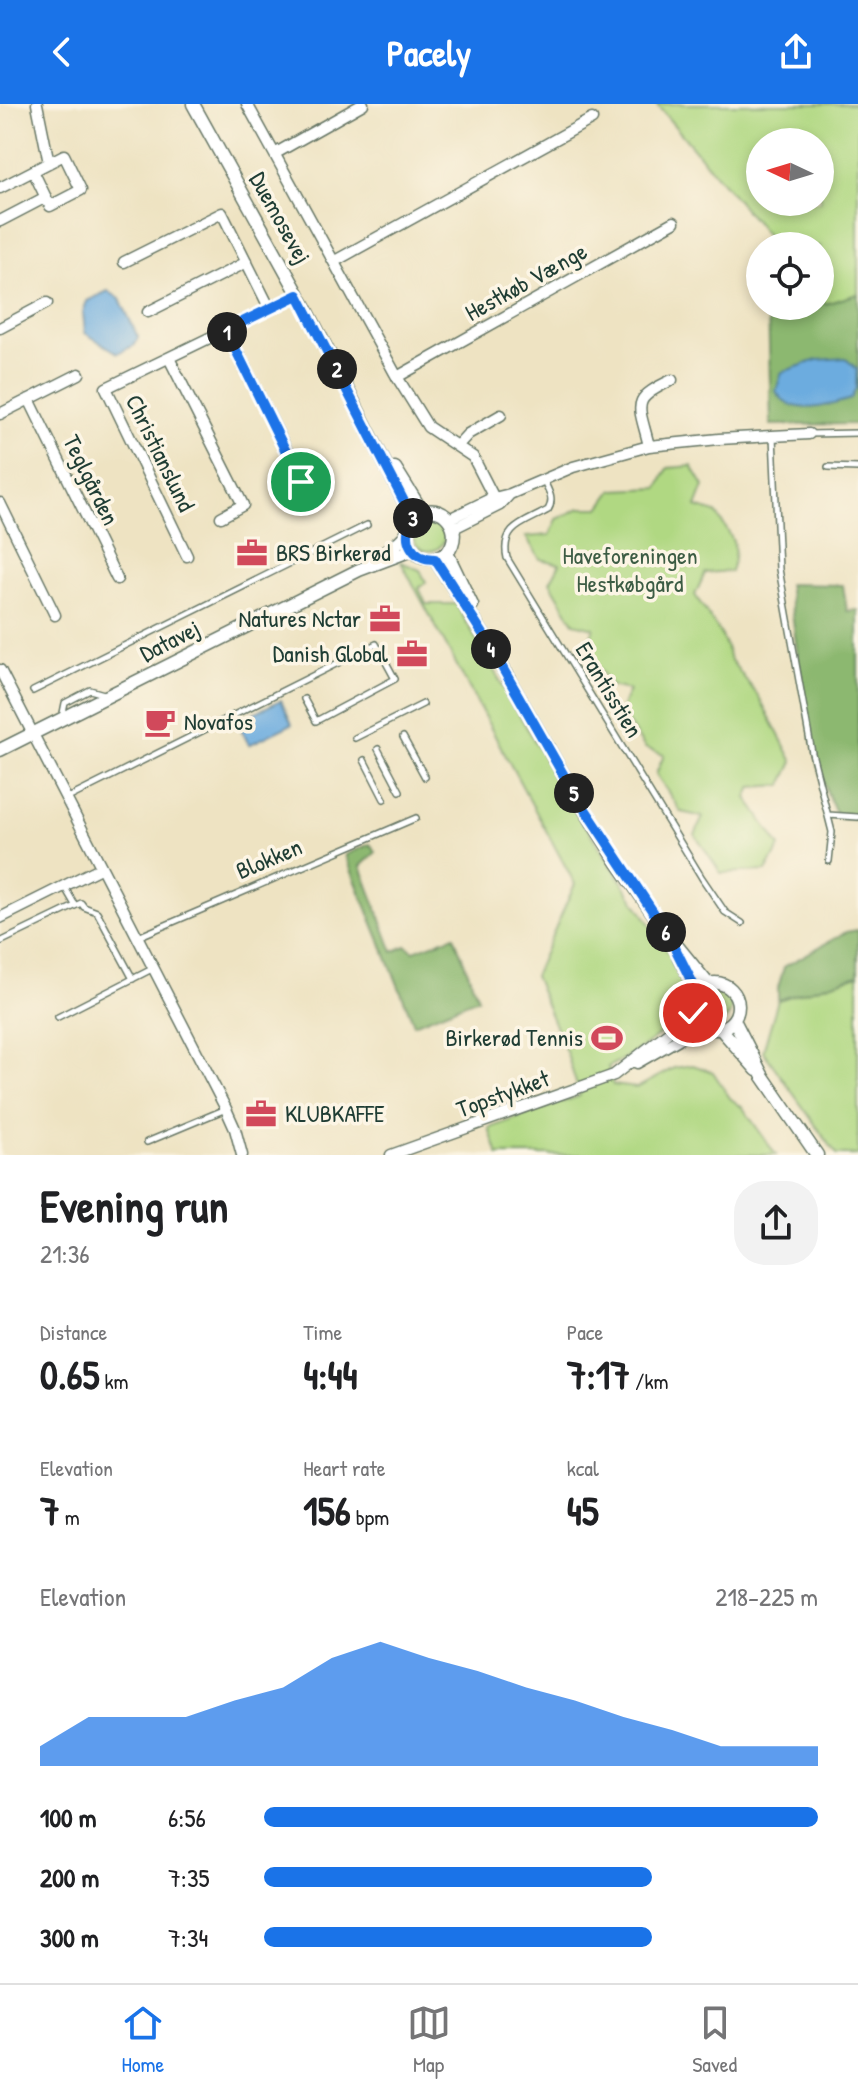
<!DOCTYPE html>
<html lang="en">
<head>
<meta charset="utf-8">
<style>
  body { margin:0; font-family:"Patrick Hand",sans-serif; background:#f2f2f2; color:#202124; height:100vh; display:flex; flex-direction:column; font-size:30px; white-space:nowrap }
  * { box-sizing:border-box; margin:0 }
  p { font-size:26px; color:#757577 }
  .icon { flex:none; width:44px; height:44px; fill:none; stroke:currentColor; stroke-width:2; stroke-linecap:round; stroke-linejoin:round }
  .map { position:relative; height:1051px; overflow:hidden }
  .sheet { display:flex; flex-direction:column; background:#fff; flex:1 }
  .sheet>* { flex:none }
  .needle { width:52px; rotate:274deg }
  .fabs { position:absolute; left:746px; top:24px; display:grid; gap:16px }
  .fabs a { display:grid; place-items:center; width:88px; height:88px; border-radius:50%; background:#fff; box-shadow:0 4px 12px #0003; font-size:40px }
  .pin { position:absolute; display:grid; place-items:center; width:68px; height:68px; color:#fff; margin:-34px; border:4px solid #fff; border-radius:50%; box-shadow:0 2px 8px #0007 }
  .km { position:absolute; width:40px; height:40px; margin:-20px; border-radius:50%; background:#222; color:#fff; font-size:22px; line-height:40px; text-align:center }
  .round { display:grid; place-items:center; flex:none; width:84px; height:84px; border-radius:32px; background:#f2f2f2 }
  .headline { display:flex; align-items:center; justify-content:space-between; height:136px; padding:0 40px }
  h1 { font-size:44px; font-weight:700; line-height:60px }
  .figures { display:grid; grid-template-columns:repeat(3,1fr); gap:12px; height:136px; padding:8px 40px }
  .figures div { display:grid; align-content:center }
  .figures b { font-size:40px; font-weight:700 }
  .figures small { font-size:22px; font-weight:400 }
  .figures p { font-size:22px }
  .chart { height:224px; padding:16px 40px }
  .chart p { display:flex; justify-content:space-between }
  .chart svg { width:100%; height:144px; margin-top:8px; fill:#1a73e8; opacity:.7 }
  ul { padding:0 40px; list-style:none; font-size:26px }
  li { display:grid; grid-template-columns:128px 96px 1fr; align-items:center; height:60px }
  li i { height:20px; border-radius:10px; background:#1a73e8 }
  header { display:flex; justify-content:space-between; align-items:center; height:104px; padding:0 40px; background:#1a73e8; color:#fff; font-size:36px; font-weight:700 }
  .tabs { display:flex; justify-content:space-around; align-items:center; height:112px; border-top:2px solid #e0e0e0; background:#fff; font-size:22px; color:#757577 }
  .tabs a { display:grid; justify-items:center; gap:4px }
  .tabs .selected { color:#1a73e8 }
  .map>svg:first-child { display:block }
  .green { fill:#b0d882; stroke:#688a5b; stroke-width:2; fill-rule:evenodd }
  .forest { fill:#8cb870; stroke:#567a52; stroke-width:2 }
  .water { fill:#6cacdf; stroke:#46748a; stroke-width:2 }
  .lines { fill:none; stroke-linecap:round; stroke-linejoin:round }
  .service-casing { stroke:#677766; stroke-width:8 }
  .minor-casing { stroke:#677766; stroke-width:13 }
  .tertiary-casing { stroke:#677766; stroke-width:15 }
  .service { stroke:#fff; stroke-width:5 }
  .minor { stroke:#fff; stroke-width:10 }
  .tertiary { stroke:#fff; stroke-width:12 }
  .route-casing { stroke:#fff; stroke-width:16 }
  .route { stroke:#1a73e8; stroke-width:10 }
  .labels { text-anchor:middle; stroke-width:7; stroke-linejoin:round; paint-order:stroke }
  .street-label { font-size:24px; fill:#1f3d34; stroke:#fcf5e5 }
  .poi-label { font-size:24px; fill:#1f3d34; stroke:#fcf5e5; text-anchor:start }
  .park-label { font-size:24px; fill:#3c5c44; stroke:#fcf5e5 }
</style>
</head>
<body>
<header><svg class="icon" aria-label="back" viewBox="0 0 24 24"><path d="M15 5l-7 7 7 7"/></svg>Pacely<svg class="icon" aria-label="share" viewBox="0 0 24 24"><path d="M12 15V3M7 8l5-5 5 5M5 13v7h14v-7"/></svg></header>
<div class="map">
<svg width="858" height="1051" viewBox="0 0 858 1051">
  <rect width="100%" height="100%" fill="#fcf5e5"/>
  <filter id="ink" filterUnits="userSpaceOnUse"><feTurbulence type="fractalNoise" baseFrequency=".0125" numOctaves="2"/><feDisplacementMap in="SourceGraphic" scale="16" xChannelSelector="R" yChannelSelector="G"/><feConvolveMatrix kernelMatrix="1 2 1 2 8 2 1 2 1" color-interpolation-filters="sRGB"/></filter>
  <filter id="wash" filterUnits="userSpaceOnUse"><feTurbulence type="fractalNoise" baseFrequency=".006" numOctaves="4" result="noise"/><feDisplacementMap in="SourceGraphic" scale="32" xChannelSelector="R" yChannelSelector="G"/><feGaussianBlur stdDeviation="1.8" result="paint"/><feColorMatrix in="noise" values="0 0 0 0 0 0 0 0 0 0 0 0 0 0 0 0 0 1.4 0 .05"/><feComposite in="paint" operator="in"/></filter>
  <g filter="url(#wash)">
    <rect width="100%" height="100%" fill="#eee3c2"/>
    <path class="green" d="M 656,0 L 858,0 L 858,190 L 825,200 L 820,194 L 820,142 L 776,142 ZM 760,38 L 820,38 L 820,98 L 760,98 Z
      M 692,362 L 704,382 L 696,403 L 716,409 C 731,432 740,439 731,467 L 705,469 L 695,491 L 722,532 L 730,555 L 759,593 L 793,658 L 782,681 L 752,683 L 747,694 L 780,743 L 766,767 L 721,769 L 695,731 L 703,713 L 681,708 L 656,670 L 664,651 L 645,644 L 620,607 L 629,586 L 611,582 L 586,545 L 594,524 L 574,519 L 550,478 L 560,460 L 540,455 L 526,433 L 550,431 L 557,415 L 580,404 L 600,404 L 613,386 L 658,384 L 668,364 Z
      M413 431a16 16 0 1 1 32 0a16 16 0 1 1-32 0Z
      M 401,458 L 420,466 L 426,478 L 419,484 L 426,500 L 456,500 L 566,692 L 679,865 C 682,872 688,881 688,888 C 688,919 632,951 608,963 L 613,981 L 637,984 L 674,964 L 693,961 L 713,968 L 730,994 L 743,1004 L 776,1051 L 498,1051 L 489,1024 L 580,992 L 567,950 L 534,872 L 575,780 Z
      M 858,871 L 858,1051 L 837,1051 L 763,947 L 778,896 Z
      M699 903a16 16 0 1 1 32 0a16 16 0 1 1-32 0Z"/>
    <path class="forest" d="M 858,190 L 858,320 L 771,321 L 768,202 L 820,202 L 820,194 L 825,200 Z
      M 788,480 L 843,481 L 847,507 L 858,506 L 858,716 L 838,714 C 805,646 799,554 788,480 Z
      M 370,740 L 376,748 L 361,762 L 393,848 L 406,842 L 414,847 L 454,832 L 478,894 L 414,920 L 345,751 Z
      M 858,826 L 858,871 L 778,896 L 778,884 L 784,863 L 846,828 Z"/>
    <path class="water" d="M 108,187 L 120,195 L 138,233 L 135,241 L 118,249 L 85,229 L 83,208 L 87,197 Z
      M 845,254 L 857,265 L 856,284 L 851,295 C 827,302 791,314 776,287 L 782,268 L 817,256 Z
      M 281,596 L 292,620 L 249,641 L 237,617 Z"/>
  </g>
  <g filter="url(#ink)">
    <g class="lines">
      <defs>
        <path id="service" d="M 809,330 L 858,329
          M 773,332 L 779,465 L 812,649 L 832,728 L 829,757
          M 828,363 L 858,364
          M 543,375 C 548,386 555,395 548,406 C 525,419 500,423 507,454 L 702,774 L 725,808 L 742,819
          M 290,401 L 307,392 L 294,359
          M 33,587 L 367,421
          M 62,614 L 65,599 L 90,586 L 104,590
          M 403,633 L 425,673
          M 355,634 L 423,600
          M 378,645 L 400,687
          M 364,656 L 384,695
          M 66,695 L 376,540 L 395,575 L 316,617 L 304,595
          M 828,711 L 858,713
          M 64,782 L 75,801
          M 138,833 L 416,714
          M 0,838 L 81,799 L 84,803 L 97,808 L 133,875
          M 58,913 L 152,865
          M 147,1038 L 226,1005"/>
        <path id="minor" d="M 37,0 L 49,59
          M 247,0 L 397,273 L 428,323 L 473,353 L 494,394
          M 276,49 L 363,0
          M 0,84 L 64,51 L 81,86 L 50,102 L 33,67
          M 0,117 L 46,93
          M 335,157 L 592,15
          M 124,158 L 222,109 L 270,205
          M 148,208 L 247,158
          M 0,224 L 47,199
          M 226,226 L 293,359
          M 169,254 L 243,401 L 221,413
          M 397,273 L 674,118
          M 29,295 L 117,475
          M 0,310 L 79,270
          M 457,342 L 468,330 L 501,311
          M 649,342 C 639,300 629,296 672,276
          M 0,399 L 55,511
          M 449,415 L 490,395 L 510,390 L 573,363 L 649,342 L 719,335 L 809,330
          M 454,424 L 500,401 L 510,390
          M 187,452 L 106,284 L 298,191
          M 0,566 L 226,1005 L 235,1025 L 242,1051
          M 0,814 L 100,764
          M 637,959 L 703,921
          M 391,1051 L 614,971 L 693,909"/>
        <path id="tertiary" d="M 193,0 L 305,202 L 413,415
          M 395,364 L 423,409
          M 447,449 L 472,501
          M 373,455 C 383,449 396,442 404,433 C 410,426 409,417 418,411 C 442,395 466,426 447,449 C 429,461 409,452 407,430
          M 435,455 L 483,530 L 571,684 L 618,759 L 669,832 L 708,880
          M 0,646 L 359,466 L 412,446
          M 679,853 L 697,888
          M692 902a23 23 0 1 1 46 0a23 23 0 1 1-46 0Z
          M 734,916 L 762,971 L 817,1051
          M 720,924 L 757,966"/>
      </defs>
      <use href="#service" class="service-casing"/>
      <use href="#minor" class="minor-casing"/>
      <use href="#tertiary" class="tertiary-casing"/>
      <use href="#service" class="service"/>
      <use href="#minor" class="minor"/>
      <use href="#tertiary" class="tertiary"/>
    </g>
  </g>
  <g class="lines" filter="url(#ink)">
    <defs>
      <path id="route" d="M 301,378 L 226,226 L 298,191 L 413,415 C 401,435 412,455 435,455 L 483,530 L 571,684 L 669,832 L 697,888 L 693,895 L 693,909"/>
    </defs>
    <use href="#route" class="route-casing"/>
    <use href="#route" class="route"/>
  </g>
  <defs>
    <symbol id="office-bare" viewBox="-9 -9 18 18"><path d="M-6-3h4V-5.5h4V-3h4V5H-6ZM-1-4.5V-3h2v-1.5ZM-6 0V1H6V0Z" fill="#d1495b" stroke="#fcf5e5" stroke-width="2.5" paint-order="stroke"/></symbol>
    <symbol id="cafe-bare" viewBox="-9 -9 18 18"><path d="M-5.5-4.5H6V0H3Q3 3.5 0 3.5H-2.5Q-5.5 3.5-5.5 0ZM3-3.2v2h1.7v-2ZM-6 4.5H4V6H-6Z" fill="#d1495b" stroke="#fcf5e5" stroke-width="2.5" paint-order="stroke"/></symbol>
    <symbol id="stadium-bare" viewBox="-9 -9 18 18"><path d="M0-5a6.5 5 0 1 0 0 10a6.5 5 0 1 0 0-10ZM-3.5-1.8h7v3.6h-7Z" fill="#d1495b" stroke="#fcf5e5" stroke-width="2.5" paint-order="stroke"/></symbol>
  </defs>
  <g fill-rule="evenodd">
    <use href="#office-bare" x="230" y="427" width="44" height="44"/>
    <use href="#office-bare" x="363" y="493" width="44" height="44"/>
    <use href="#office-bare" x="390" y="528" width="44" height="44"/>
    <use href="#cafe-bare" x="138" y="596" width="44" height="44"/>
    <use href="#stadium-bare" x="585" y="912" width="44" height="44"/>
    <use href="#office-bare" x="239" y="988" width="44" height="44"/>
  </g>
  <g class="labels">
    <g class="street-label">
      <text transform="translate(280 114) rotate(61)" y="8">Duemosevej</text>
      <text transform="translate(526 178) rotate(-29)" y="8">Hestkøb Vænge</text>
      <text transform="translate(160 349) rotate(64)" y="8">Christianslund</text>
      <text transform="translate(91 376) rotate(64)" y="8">Teglgården</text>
      <text transform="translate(170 537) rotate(-27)" y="8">Datavej</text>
      <text transform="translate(609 586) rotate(59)" y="8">Erantisstien</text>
      <text transform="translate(269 755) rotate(-23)" y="8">Blokken</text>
      <text transform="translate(503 990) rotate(-20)" y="8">Topstykket</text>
    </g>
    <g class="poi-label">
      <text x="276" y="457">BRS Birkerød</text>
      <text x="361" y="523" text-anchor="end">Natures Nctar</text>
      <text x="388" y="558" text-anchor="end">Danish Global</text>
      <text x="184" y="626">Novafos</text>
      <text x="583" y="942" text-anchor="end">Birkerød Tennis</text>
      <text x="285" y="1018">KLUBKAFFE</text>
    </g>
    <g class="park-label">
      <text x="630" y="460">Haveforeningen<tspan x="630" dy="28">Hestkøbgård</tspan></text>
    </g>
  </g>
</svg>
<div class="fabs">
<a><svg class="needle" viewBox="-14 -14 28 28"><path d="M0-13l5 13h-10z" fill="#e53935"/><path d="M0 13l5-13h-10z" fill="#757577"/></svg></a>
<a><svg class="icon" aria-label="locate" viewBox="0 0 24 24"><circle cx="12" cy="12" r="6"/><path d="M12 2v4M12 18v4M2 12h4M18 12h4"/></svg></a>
</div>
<div class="pin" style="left:301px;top:378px;background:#1e9e55"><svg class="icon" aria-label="arrive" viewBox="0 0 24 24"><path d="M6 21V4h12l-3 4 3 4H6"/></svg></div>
<div class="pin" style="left:693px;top:909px;background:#d93025"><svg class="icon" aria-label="check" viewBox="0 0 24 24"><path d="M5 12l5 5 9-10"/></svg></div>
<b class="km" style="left:227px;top:228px">1</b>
<b class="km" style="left:337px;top:265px">2</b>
<b class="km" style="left:413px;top:414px">3</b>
<b class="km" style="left:491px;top:545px">4</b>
<b class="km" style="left:574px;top:689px">5</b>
<b class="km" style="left:666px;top:828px">6</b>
</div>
<section class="sheet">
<div class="headline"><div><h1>Evening run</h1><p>21:36</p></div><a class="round"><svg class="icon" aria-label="share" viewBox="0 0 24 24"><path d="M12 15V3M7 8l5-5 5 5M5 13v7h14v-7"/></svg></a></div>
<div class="figures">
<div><p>Distance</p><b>0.65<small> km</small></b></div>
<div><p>Time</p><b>4:44</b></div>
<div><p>Pace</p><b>7:17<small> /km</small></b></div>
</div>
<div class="figures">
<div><p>Elevation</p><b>7<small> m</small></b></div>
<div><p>Heart rate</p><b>156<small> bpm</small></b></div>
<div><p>kcal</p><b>45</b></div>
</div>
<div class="chart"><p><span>Elevation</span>218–225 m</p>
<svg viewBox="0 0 160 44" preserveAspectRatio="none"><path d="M0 44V38L10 29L20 29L30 29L40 24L50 20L60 11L70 6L80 11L90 15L100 20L110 24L120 29L130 33L140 38L150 38L160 38V44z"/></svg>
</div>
<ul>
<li><b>100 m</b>6:56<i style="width:100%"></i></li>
<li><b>200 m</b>7:35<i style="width:70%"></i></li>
<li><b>300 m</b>7:34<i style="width:70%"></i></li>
</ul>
</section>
<nav class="tabs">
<a class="selected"><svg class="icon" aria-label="home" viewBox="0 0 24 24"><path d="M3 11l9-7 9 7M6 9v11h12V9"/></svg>Home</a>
<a><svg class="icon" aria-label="map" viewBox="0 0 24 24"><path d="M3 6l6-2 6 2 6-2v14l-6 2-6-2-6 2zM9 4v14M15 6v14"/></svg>Map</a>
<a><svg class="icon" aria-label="saved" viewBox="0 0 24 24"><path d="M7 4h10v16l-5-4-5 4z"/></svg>Saved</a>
</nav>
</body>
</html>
